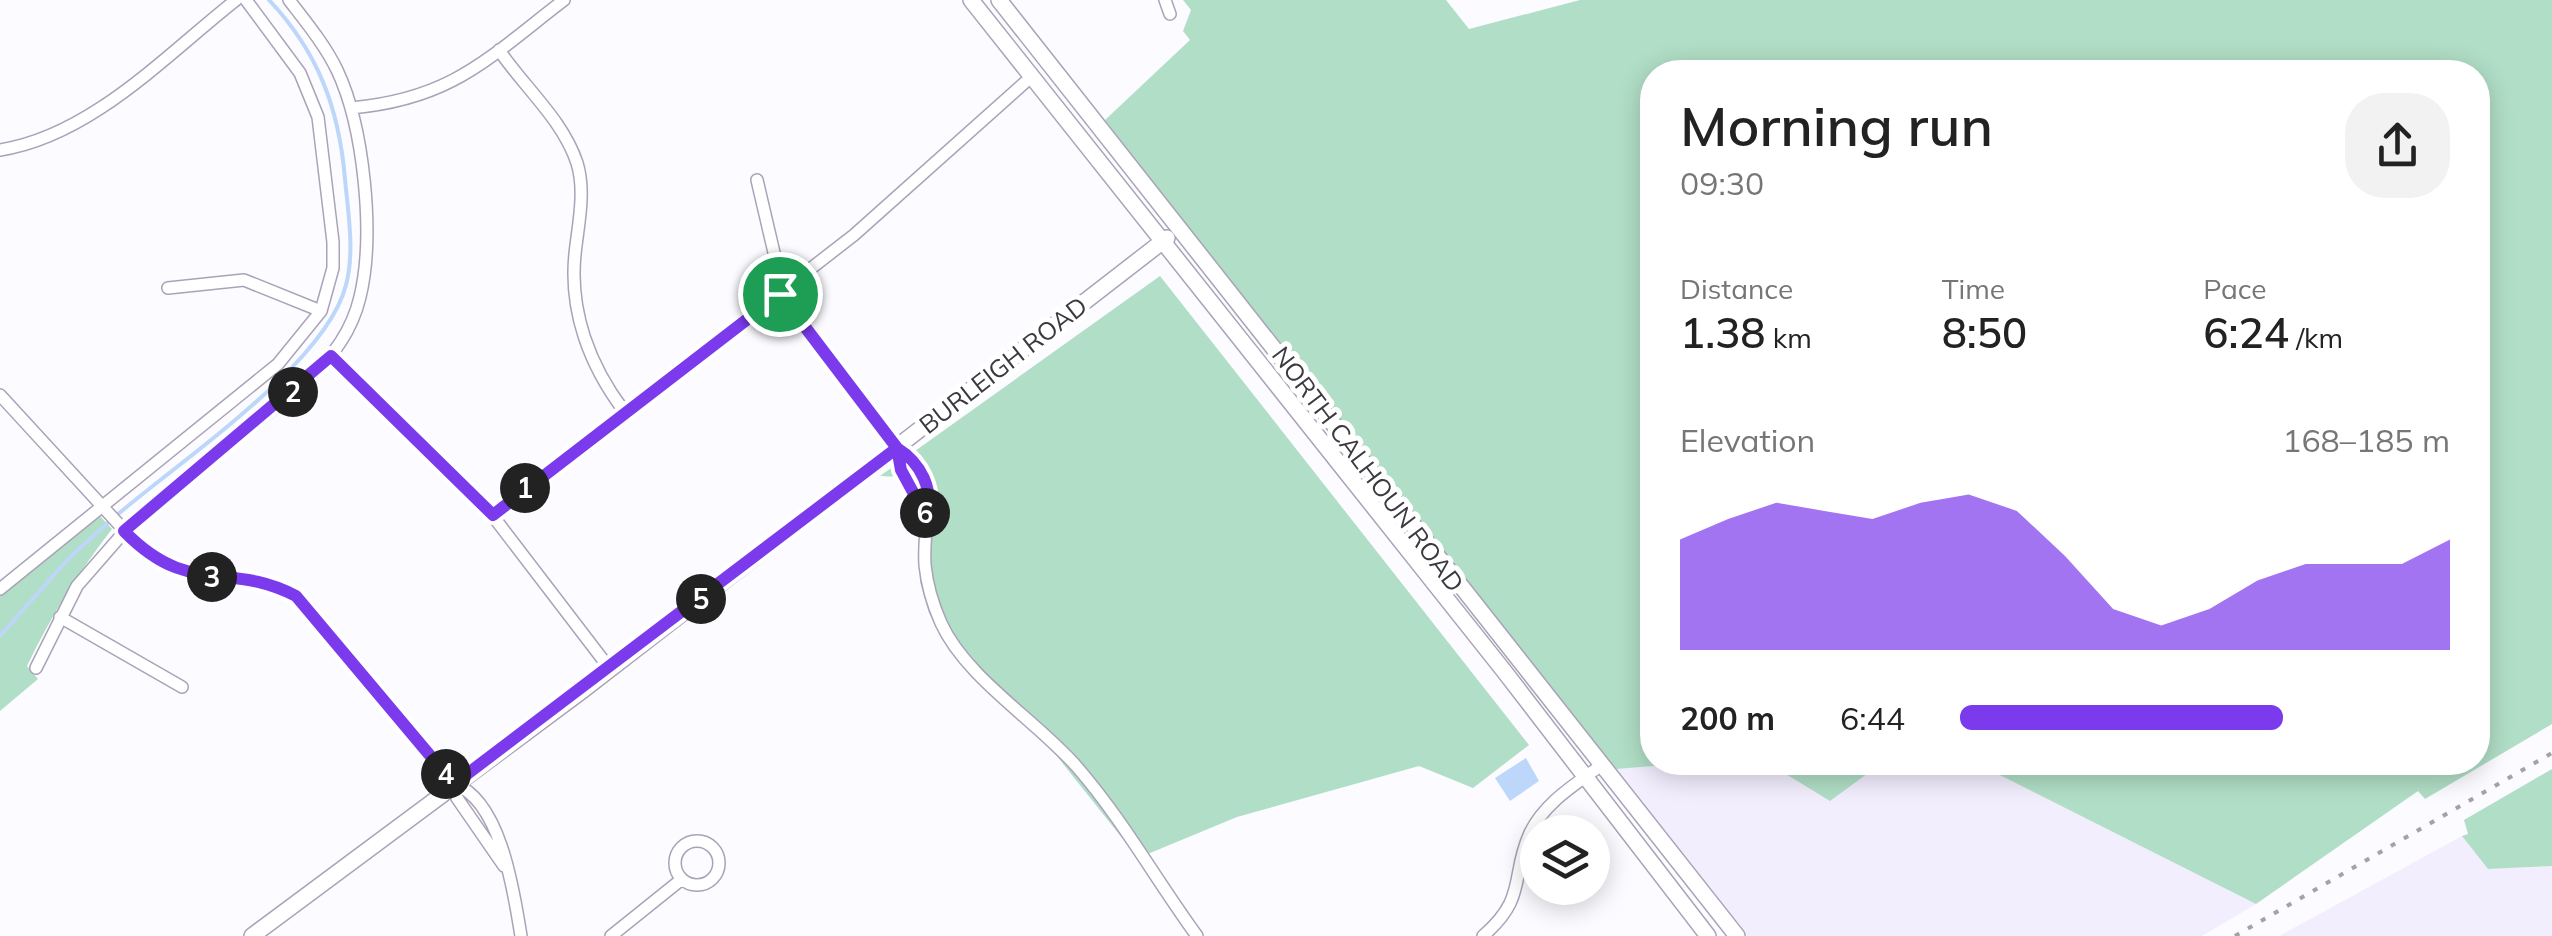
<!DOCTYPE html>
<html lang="en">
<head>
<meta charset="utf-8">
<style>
  body { margin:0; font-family:Mulish,sans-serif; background:#f2f2f2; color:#222; height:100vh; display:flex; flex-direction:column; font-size:38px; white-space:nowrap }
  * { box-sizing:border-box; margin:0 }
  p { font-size:32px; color:#767676 }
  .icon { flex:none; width:55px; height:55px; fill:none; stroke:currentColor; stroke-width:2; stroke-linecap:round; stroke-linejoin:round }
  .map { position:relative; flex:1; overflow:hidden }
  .drawer { position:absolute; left:1640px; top:60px; width:850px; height:715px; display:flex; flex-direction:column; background:#fff; border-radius:40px; box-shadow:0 5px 25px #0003 }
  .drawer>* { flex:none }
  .fabs { position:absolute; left:1520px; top:815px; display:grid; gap:20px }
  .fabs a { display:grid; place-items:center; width:90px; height:90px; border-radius:50%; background:#fff; box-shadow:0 5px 25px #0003; font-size:50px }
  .pin { position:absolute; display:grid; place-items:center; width:85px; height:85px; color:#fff; margin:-42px; border:5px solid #fff; border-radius:50%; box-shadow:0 2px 10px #0007 }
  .km { position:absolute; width:50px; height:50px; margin:-25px; border-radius:50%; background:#222; color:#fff; font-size:28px; line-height:50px; text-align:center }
  .round { display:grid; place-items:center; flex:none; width:105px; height:105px; border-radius:40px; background:#f2f2f2 }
  .headline { display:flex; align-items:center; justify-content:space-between; height:170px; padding:0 40px }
  h1 { font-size:55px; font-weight:600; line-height:75px }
  .stats { display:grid; grid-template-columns:repeat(3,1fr); gap:15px; height:170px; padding:10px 40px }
  .stats div { display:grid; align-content:center }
  .stats b { font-size:42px; font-weight:600 }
  .stats small { font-size:28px; font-weight:400 }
  .stats p { font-size:28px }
  .chart { height:280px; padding:20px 40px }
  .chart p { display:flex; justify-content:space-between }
  .chart svg { width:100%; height:180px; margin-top:10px; fill:#7c3aed; opacity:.7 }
  ul { padding:0 40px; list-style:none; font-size:32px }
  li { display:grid; grid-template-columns:160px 120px 1fr; align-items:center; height:75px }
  li i { height:25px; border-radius:12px; background:#7c3aed }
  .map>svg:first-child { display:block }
  .built { fill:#f3eefe }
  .green { fill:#b1dec6 }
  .water { fill:#bcd7f9 }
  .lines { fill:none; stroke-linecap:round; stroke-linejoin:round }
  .stream { stroke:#bcd7f9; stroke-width:4 }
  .street-casing { stroke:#aaa3b7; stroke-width:14 }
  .secondary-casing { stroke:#aaa3b7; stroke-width:18 }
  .street { stroke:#fff; stroke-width:11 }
  .secondary { stroke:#fff; stroke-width:15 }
  .rail { stroke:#a4a2a8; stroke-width:4; stroke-dasharray:5 10; stroke-linecap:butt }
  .route-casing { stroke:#fff; stroke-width:20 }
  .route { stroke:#7c3aed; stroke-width:12 }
  .labels { text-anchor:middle; stroke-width:10; stroke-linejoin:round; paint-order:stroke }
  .street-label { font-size:25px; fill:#3b3840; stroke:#fff }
</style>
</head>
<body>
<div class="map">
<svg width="2552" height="936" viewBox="0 0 2552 936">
  <rect width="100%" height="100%" fill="#fcfbff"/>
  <path class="built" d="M 1691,762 L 1768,763 L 1830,800 L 1882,763 L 1976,763 L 2256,904 L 2202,936 L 1747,936 L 1616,769 Z
    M 2462,836 L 2488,869 L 2552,866 L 2552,936 L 2279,936 Z"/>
  <path class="green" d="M 1183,0 L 1446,0 L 1469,29 L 1580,0 L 2552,0 L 2552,724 L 2425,799 L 2418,791 L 2256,904 L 1976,763 L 2478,762 L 2478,72 L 1652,72 L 1652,762 L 1691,763 L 1616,769 L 1326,407 L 1105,120 L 1190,40 L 1183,31 L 1191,10 Z
    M 1160,276 L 1529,745 L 1473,788 L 1419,766 L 1237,817 L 1138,858 L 1056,755 L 949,650 L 929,613 L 920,582 L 919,520 L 914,500 L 900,477 L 880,476 Z
    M 99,515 L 112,529 C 78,573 51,616 27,666 L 38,679 L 0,711 L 0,593 Z
    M 1768,763 L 1882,763 L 1830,801 Z
    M 2552,769 L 2552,866 L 2488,869 L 2462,836 L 2468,834 L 2464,820 Z"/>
  <path class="water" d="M 1526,758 L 1539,781 L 1510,801 L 1495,778 Z"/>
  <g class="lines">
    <path class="stream" d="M 117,515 C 181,460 326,364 346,285 C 355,251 348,213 345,179 C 339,108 318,52 269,0
      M 0,636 L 70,557 L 110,521"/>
    <defs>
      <path id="street" d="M 1165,0 L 1170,14
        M 499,50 C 524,87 563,120 577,163 C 586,192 578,225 575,254 C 569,312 590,366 624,411
        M 351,108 C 452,99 487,59 564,0
        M 0,150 C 91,136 166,55 236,0
        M 757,180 L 783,291
        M 168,288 L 244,280 L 321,311
        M 779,293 L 897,448 C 943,475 922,520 925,565 C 927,585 933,605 941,623 C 966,678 1037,721 1077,767 C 1123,820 1156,880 1197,936
        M 331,357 L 486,507 L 610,669
        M 0,395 L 136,543 C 197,598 251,558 309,607 L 454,784 C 501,800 514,893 521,936
        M 897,448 L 901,470 L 927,518
        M 493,515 L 854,235 L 1031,77
        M 0,589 L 278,364 L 321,311 L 333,268 L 333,242 L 318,117 L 300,73 L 246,0
        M 60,617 L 182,687
        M 36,668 L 77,586 L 125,531 L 308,380 C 333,356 352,331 360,297 C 375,235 364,127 337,70 C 325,45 306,22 289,0
        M 454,784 L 457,798 L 504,866
        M675 863a22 22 0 1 1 44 0a22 22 0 1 1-44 0Z
        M 611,936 L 682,879
        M 1483,936 C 1528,897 1510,877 1530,833 C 1545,802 1576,784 1603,764"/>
      <path id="secondary" d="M 971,0 L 1504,671 L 1708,936
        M 999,0 L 1737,936
        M 252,936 L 583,690 L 1167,238"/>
    </defs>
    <use href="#street" class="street-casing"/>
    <use href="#secondary" class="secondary-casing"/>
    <use href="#street" class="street"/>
    <use href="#secondary" class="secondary"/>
    <path class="rail" d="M 2235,936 L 2552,753"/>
  </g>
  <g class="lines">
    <defs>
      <path id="route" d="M 780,294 L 493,515 L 331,356 L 124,531 C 189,598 227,560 296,596 L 454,784 L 897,448 L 901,470 L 927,518 C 934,489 921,463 897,448 L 780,294"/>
    </defs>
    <use href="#route" class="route-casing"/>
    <use href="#route" class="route"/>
  </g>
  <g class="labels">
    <g class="street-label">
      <text transform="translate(1003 365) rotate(-38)" y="9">BURLEIGH ROAD</text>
      <text transform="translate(1368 469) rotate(53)" y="9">NORTH CALHOUN ROAD</text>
    </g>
  </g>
</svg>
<div class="fabs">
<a><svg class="icon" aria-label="layers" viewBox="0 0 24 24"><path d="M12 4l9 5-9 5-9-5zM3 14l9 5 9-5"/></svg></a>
</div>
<div class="pin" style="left:780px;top:294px;background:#1e9e55"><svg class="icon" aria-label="arrive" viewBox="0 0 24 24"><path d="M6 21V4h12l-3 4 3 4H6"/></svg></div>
<b class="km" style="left:525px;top:488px">1</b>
<b class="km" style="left:293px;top:392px">2</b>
<b class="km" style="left:212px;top:577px">3</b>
<b class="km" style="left:446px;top:774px">4</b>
<b class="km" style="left:701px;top:599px">5</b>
<b class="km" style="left:925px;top:513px">6</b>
<section class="drawer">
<div class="headline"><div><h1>Morning run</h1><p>09:30</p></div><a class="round"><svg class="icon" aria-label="share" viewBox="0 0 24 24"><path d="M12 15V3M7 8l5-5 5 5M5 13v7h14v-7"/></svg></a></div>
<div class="stats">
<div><p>Distance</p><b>1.38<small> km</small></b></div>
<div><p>Time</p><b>8:50</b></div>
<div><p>Pace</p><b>6:24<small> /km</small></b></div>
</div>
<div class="chart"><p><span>Elevation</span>168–185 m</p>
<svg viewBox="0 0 160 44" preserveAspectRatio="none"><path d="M0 44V17L10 12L20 8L30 10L40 12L50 8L60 6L70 10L80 21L90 34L100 38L110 34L120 27L130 23L140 23L150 23L160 17V44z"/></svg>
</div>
<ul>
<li><b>200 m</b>6:44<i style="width:66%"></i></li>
</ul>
</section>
</div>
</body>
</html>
